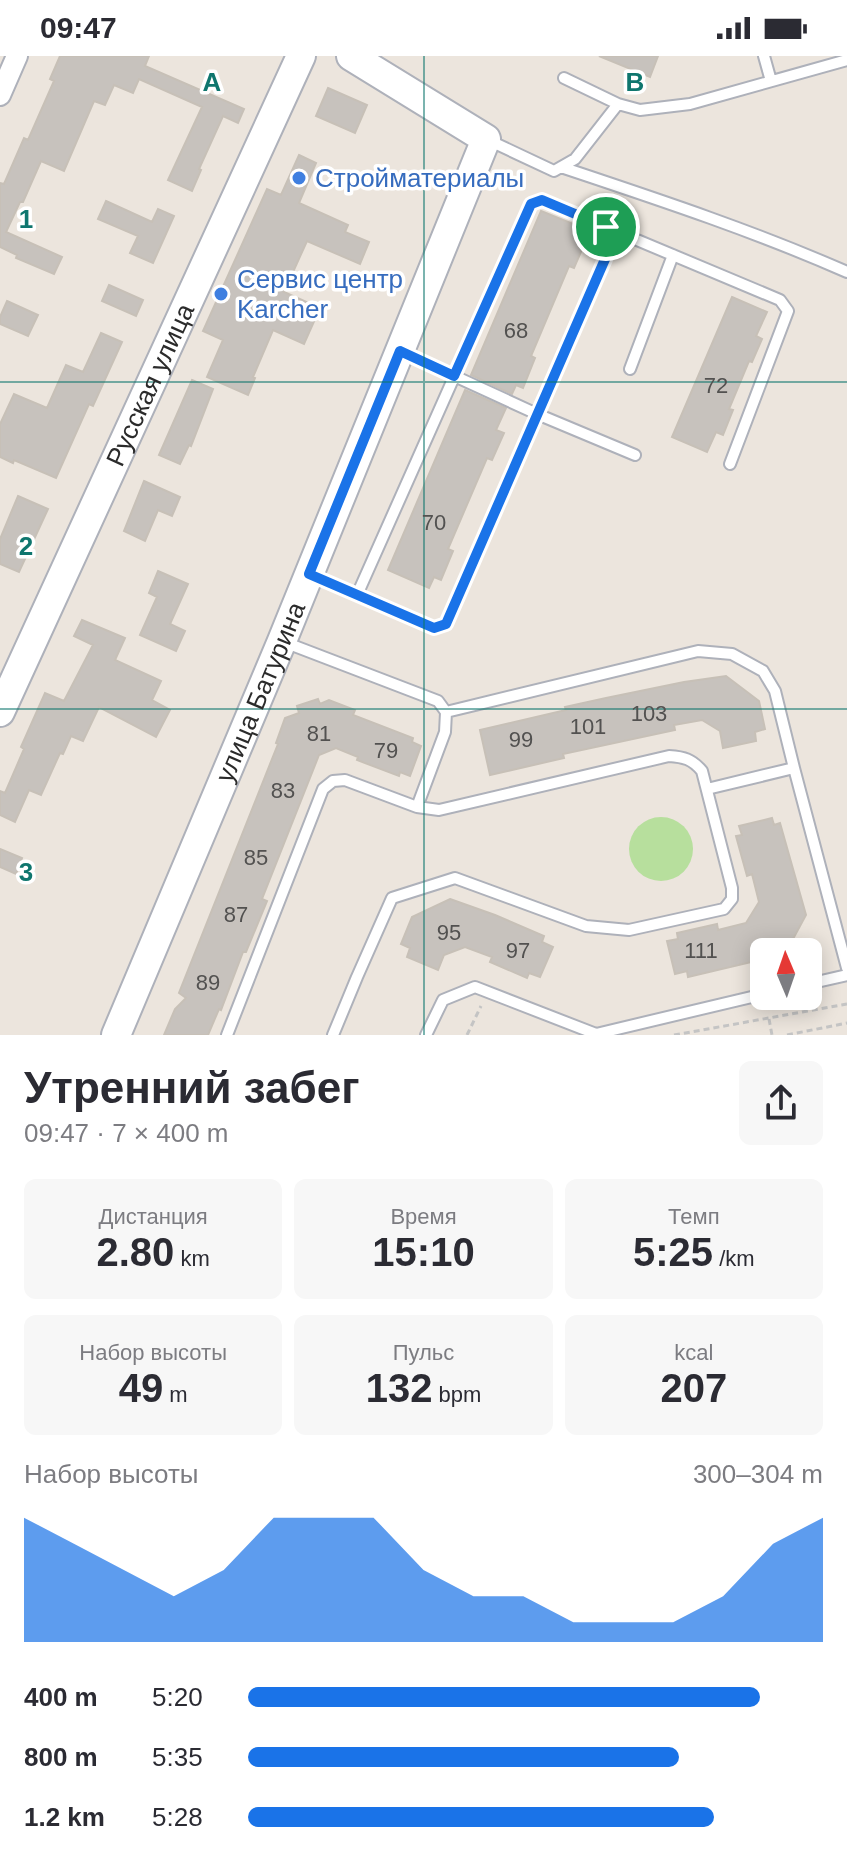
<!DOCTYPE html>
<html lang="ru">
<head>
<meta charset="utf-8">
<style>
  body { margin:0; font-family:Helvetica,sans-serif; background:#f7f7f7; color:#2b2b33; height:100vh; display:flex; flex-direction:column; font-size:30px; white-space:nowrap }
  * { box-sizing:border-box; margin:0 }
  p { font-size:26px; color:#7c7c81 }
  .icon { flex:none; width:44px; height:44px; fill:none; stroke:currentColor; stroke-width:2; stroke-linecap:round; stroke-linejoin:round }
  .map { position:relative; height:979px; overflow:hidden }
  .panel { display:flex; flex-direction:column; background:#fff; flex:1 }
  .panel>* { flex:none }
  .needle { width:52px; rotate:358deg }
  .tools { position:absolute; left:750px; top:882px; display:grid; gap:16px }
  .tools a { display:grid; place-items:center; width:72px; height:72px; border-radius:12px; background:#fff; box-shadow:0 4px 20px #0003; font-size:40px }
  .pin { position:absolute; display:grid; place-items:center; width:68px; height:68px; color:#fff; margin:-34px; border:4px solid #fff; border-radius:50%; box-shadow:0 2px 8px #0007 }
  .round { display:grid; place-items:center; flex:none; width:84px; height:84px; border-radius:12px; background:#f7f7f7 }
  .overview { display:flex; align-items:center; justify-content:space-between; height:136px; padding:0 24px }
  h1 { font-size:44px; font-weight:700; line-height:60px }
  .stats { display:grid; grid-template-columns:repeat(3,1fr); gap:12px; height:136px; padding:8px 24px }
  .stats div { display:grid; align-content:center; border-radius:12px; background:#f7f7f7; text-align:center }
  .stats b { font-size:40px; font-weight:700 }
  .stats small { font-size:22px; font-weight:400 }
  .stats p { font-size:22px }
  .chart { height:224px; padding:16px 24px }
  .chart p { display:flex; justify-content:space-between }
  .chart svg { width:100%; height:144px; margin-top:8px; fill:#1a73e8; opacity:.7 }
  ul { padding:0 24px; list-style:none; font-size:26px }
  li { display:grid; grid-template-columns:128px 96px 1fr; align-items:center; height:60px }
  li i { height:20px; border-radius:10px; background:#1a73e8 }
  .status { display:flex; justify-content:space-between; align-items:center; height:56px; padding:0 40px; background:#fff; direction:ltr }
  .status svg { height:22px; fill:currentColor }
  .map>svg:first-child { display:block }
  .green { fill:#b7df9d }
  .building { fill:#c7c2bd; stroke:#c7c0b7; stroke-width:2 }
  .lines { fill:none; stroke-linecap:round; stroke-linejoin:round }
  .lane-casing { stroke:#aeb1ba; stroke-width:14 }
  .street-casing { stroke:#aeb1ba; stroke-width:24 }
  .secondary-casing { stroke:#aeb1ba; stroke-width:32 }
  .path { stroke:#c4c4c4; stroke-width:3; stroke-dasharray:6 4; stroke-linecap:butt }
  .lane { stroke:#fff; stroke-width:10 }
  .street { stroke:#fff; stroke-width:20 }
  .secondary { stroke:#fff; stroke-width:28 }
  .route-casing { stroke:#fff; stroke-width:16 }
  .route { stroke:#1a73e8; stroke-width:10 }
  .grid { fill:none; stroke:#0f766e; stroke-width:2; stroke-opacity:0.55 }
  .shop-dot { fill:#3f7fe0; stroke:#fff; stroke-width:3 }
  .labels { text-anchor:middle; stroke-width:7; stroke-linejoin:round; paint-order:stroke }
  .number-label { font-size:22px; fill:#525150 }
  .shop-label { font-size:26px; fill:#366cbe; stroke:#fff; text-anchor:start }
  .street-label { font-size:26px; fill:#2b2b2b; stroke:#fff }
  .grid-label { font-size:26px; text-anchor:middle; font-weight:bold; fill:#0f766e; stroke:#fff; stroke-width:7; stroke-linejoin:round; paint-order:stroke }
</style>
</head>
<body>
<div class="status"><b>09:47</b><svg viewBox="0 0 49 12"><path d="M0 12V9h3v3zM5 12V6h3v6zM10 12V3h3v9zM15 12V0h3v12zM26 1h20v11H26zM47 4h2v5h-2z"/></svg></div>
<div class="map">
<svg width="847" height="979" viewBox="0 0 847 979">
  <rect width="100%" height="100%" fill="#ece5dd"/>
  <path class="green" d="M629 793a32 32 0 1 1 64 0a32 32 0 1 1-64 0Z"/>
  <path class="building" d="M 60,0 L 149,0 L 145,10 L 244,53 L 238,67 L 223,60 L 199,113 L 201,114 L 192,135 L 168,124 L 202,51 L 139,23 L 133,37 L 114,29 L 105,49 L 94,45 L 64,115 L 41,105 L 23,146 L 20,146 L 6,176 L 62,201 L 54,218 L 16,202 L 17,199 L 0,191 L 0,127 L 4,128 L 24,82 L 28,84 L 54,25 L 50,23 Z
    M 599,0 L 658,0 L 650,21 Z
    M 328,32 L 367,49 L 355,77 L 316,60 Z
    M 299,99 L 316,107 L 299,147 L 348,169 L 345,176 L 369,186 L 360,208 L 307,185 L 284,236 L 320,252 L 304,288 L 273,274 L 253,321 L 255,322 L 248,339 L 207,321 L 223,284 L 203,275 L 267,133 L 281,139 Z
    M 106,145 L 152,166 L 158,153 L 174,160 L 153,207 L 130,197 L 138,180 L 98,163 Z
    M 541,155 L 583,172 L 579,181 L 586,184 L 574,212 L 569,210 L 531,300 L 535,302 L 523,332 L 516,329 L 512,338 L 471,319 Z
    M 109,229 L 143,244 L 136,260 L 102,245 Z
    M 732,241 L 767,256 L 756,280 L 762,283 L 752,306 L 749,305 L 729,353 L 733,354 L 723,379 L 716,376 L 707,396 L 672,381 Z
    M 7,245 L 38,259 L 28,280 L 0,268 L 0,261 Z
    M 101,277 L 122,286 L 93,350 L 89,348 L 56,422 L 14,404 L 13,407 L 0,401 L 0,368 L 14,338 L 47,352 L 66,309 L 83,316 Z
    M 192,324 L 213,333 L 191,390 L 189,389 L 180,408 L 159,399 Z
    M 465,334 L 506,352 L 496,374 L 504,377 L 492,404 L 487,402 L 448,493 L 453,495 L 441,524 L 434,521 L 429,532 L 388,514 Z
    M 144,425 L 180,441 L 172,460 L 158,454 L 145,485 L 124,475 Z
    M 18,440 L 48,453 L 19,516 L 0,508 L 0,483 Z
    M 158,515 L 188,528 L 170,568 L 185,575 L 176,595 L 140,579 L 157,541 L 149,537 Z
    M 82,564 L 125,582 L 115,604 L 161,625 L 152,644 L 170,654 L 156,681 L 99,651 L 83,685 L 71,680 L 63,698 L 60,697 L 41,739 L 29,734 L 15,766 L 0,759 L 0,735 L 5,737 L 24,693 L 21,691 L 45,637 L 64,645 L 93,589 L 74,580 Z
    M 726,620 L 759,645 L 765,673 L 755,676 L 756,685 L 723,692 L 720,675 L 702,664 L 674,669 L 675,674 L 563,698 L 564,702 L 490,719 L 480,674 L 566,654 L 565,651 L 606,642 L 684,626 Z
    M 318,643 L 320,648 L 329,644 L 355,654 L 353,659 L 413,682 L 412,686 L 421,690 L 410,720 L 400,716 L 399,720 L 357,704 L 358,701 L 336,692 L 319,699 L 262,843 L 267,845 L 246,896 L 243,896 L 221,954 L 219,953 L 208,979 L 164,979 L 175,953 L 186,942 L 179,937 L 278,688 L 276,687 L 285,662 L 299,657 L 297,650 Z
    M 772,762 L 774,769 L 780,767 L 806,859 L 786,896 L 764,896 L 764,903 L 688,921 L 687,915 L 675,918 L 667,885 L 678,883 L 677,877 L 717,868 L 718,874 L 746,867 L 759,846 L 752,818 L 747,820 L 736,780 L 742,779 L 739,770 Z
    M 0,793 L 22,802 L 16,818 L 0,811 Z
    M 450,843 L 495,859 L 544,880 L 542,886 L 553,891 L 540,921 L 529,917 L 527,922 L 490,906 L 492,901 L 465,891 L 444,899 L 438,914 L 407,901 L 410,892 L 401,888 L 412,861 Z"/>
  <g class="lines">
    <defs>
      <path id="lane" d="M 764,0 L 771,25
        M 564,22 L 618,48
        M 488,84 L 554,115 L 575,103 L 618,48 L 640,54 L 690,48 L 847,4
        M 561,111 C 657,143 754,175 847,216
        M 606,171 L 780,244 L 788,255 L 730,408
        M 402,296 L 537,358 L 635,399
        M 630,313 L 673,199
        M 311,519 L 434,572 L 446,568 L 609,194 L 610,184 L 606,171 L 542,144 L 531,148 L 357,539
        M 446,656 L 698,595 L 732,598 L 763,615 L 775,635 L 794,712
        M 707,733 L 794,712 L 847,912
        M 808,928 L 847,919
        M 227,979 L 323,733 L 333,725 L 345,724 L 417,751 L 445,676 L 446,656 L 438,645 L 284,586
        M 333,979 L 357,921 L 392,842 L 455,822 L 586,870 L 629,874 L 724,853 L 732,843 L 732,832 L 702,715 C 692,703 684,701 669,700 L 439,754 L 417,751
        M 426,979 L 443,944 L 475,931 L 596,978 L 764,938"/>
      <path id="street" d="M 0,39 L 17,0"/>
      <g id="secondary">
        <path id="s1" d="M 0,656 L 301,0"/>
        <path id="s2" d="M 116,979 L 282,585 L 486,83 L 351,0"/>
      </g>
    </defs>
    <use href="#lane" class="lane-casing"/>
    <use href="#street" class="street-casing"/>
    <use href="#secondary" class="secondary-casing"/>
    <path class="path" d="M 769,963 L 772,979
      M 467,979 L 481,950
      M 674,979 L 847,948
      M 787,979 L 847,967"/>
    <use href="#lane" class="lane"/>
    <use href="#street" class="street"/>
    <use href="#secondary" class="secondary"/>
  </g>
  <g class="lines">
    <defs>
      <path id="route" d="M 542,144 L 606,171 L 610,184 L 609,194 L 446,568 L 434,572 L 309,518 L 400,295 L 454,320 L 531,148 Z"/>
    </defs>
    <use href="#route" class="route-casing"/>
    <use href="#route" class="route"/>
  </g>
  <path class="grid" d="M 424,0 L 424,979M 0,326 L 847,326M 0,653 L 847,653"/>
  <g class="shop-dot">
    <circle cx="299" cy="122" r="8"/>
    <circle cx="221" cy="238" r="8"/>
  </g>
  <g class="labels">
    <g class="number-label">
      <text x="516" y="282">68</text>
      <text x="716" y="337">72</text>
      <text x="434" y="474">70</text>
      <text x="649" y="665">103</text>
      <text x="588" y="678">101</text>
      <text x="319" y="685">81</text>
      <text x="521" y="691">99</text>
      <text x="386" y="702">79</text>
      <text x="283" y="742">83</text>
      <text x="256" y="809">85</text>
      <text x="236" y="866">87</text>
      <text x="449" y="884">95</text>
      <text x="518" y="902">97</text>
      <text x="701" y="902">111</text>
      <text x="208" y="934">89</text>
    </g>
    <g class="shop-label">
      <text x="315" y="131">Стройматериалы</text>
      <text x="237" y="232">Сервис центр<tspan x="237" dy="30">Karcher</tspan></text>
    </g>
    <g class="street-label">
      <text dy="9" stroke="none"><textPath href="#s1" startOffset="360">Русская улица</textPath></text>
      <text dy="9" stroke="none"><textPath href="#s2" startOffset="372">улица Батурина</textPath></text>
    </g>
  </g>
  <g class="grid-label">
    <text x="212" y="35">A</text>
    <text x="635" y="35">B</text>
    <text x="26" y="172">1</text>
    <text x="26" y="499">2</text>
    <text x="26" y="825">3</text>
  </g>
</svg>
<div class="tools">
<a><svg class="needle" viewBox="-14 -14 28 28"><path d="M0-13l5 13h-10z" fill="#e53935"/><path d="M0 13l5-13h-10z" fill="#7c7c81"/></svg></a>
</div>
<div class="pin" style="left:606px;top:171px;background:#1e9e55"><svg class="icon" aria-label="arrive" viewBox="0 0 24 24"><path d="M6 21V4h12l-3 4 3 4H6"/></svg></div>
</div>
<section class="panel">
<div class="overview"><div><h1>Утренний забег</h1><p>09:47 · 7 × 400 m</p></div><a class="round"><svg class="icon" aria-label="share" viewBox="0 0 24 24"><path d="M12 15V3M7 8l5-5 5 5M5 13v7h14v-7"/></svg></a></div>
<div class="stats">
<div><p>Дистанция</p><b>2.80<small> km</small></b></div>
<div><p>Время</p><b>15:10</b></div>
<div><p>Темп</p><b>5:25<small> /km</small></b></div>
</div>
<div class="stats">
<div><p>Набор высоты</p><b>49<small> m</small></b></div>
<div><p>Пульс</p><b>132<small> bpm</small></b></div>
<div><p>kcal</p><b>207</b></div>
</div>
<div class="chart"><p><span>Набор высоты</span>300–304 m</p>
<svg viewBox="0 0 160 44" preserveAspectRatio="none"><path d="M0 44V6L10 14L20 22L30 30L40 22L50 6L60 6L70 6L80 22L90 30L100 30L110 38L120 38L130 38L140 30L150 14L160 6V44z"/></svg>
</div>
<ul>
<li><b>400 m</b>5:20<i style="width:89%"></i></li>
<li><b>800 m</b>5:35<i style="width:75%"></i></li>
<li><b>1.2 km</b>5:28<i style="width:81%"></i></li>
</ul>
</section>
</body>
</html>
